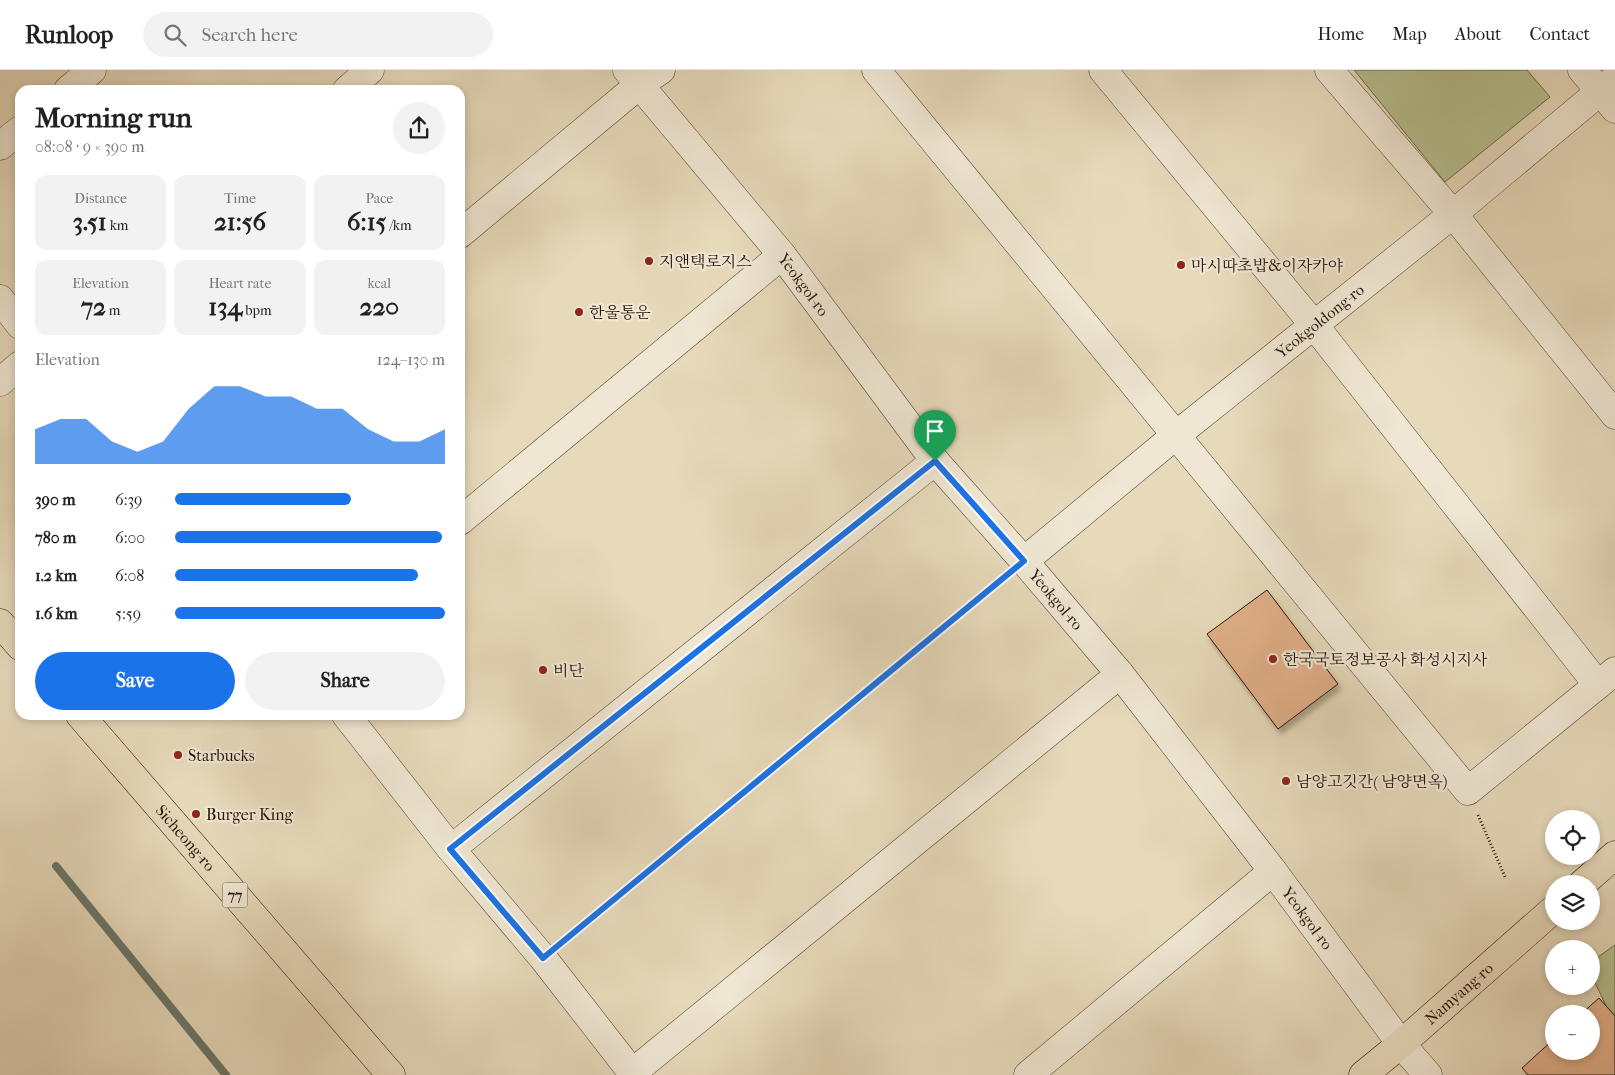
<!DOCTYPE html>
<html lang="en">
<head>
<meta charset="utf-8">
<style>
  body { margin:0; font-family:"IM FELL French Canon","Noto Serif KR",serif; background:#f2f2f2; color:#222; height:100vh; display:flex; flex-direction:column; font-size:19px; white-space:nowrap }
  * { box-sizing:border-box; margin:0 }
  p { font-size:16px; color:#767676 }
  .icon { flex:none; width:28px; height:28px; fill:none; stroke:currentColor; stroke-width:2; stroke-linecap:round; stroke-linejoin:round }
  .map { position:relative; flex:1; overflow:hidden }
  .drawer { position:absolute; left:15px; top:15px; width:450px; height:635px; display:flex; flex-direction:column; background:#fff; border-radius:15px; box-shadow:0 2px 8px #0003 }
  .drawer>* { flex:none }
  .tools { position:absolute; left:1545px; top:740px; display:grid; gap:10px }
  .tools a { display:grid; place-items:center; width:55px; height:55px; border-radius:50%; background:#fff; box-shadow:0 2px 8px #0003; font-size:25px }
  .pin { position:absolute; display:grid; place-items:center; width:42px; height:42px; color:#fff; margin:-51px -21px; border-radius:50% 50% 50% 0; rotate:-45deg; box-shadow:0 0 5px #0007 }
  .pin .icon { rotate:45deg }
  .round { display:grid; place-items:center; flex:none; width:52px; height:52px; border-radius:26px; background:#f2f2f2 }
  .summary { display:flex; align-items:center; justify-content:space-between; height:85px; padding:0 20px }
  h1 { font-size:28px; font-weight:700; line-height:38px }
  .metrics { display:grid; grid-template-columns:repeat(3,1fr); gap:8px; height:85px; padding:5px 20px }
  .metrics div { display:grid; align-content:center; border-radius:12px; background:#f2f2f2; text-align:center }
  .metrics b { font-size:25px; font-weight:700 }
  .metrics small { font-size:14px; font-weight:400 }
  .metrics p { font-size:14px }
  .chart { height:140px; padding:10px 20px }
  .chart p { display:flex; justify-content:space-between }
  .chart svg { width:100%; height:90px; margin-top:5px; fill:#1a73e8; opacity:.7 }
  .primary-button { display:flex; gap:10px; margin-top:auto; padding:10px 20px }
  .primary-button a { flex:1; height:58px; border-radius:30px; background:#1a73e8; color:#fff; font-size:20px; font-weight:700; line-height:58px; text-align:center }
  .primary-button a+a { background:#f2f2f2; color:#222 }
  ul { padding:0 20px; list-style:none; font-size:16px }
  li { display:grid; grid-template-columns:80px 60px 1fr; align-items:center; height:38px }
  li i { height:12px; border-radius:6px; background:#1a73e8 }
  header { display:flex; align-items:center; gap:30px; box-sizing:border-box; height:70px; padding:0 25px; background:#fff; border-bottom:1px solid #e0e0e0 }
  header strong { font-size:24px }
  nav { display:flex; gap:28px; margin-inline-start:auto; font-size:18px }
  .search { width:350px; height:45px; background:#f2f2f2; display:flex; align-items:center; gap:12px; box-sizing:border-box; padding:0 18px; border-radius:28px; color:#767676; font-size:19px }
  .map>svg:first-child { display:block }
  .green { fill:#b7bf8f; stroke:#6f684c }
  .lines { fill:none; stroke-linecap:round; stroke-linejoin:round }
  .stream { stroke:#6a776c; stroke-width:8 }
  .building { fill:#e1b08a; stroke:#271108; filter:url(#shadow) }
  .minor-casing { stroke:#574335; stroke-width:29 }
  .major-casing { stroke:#271108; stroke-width:29 }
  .path { stroke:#271108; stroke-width:3; stroke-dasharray:1 2.5; stroke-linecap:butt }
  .minor { stroke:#efe7d3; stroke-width:28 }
  .major { stroke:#e7dabb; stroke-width:28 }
  .route-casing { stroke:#fff; stroke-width:10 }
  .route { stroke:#1a73e8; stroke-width:6 }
  .poi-dot { fill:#8f2418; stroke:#efe7d3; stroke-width:2 }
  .labels { text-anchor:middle; stroke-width:4.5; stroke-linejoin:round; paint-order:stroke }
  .shield { fill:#efe7d3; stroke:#635145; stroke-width:1 }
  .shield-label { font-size:15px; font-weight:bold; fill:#271108 }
  .poi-label { font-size:16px; fill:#271108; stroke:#efe7d3; text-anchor:start }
  .street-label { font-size:16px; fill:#271108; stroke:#efe7d3 }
</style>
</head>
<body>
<header>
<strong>Runloop</strong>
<div class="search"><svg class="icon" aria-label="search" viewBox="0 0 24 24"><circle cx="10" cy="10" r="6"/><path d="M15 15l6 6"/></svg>Search here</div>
<nav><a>Home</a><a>Map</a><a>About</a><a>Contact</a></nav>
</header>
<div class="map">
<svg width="1615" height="1005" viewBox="0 0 1615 1005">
  <defs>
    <filter id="shadow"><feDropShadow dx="3" dy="5.5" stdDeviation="2.5" flood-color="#0004"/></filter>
  </defs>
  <rect width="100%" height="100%" fill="#e7dabb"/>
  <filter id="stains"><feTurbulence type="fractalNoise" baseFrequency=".004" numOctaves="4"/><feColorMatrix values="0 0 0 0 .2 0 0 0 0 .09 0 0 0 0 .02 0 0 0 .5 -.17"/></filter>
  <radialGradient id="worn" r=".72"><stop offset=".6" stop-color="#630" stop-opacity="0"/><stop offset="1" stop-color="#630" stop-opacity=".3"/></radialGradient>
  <path class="green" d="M 1354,0 L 1527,0 L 1550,27 L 1445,112 Z
    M 1615,875 L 1615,955 L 1591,904 L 1591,892 Z"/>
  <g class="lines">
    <path class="stream" d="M 56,796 L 226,1005"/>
  </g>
  <path class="building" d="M 1267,520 L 1338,614 L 1278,659 L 1207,564 Z
    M 1599,928 L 1615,946 L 1615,1005 L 1528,1005 L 1522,998 L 1554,969 L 1554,981 L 1591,981 L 1591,944 L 1581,944 Z"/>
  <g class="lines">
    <defs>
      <g id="minor">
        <path id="s1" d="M 627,0 L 782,185 L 935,391 L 1024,491 L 1120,604 L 1273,801 L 1401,974 L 1428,1005"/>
        <path d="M 876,0 L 1468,721 L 1615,601"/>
        <path d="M 1103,0 L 1314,255 L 1598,615"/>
        <path d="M 1329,0 L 1453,144 L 1615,345"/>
        <path d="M 1582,0 L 1615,39"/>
        <path d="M 68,20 L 92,0"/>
        <path d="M 347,20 L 370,0"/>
        <path d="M 0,76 L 20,60"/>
        <path d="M 460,164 L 639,15 L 661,0"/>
        <path d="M 0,229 L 20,255"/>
        <path d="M 0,312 L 20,295"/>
        <path d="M 460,451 L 782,185"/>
        <path id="s2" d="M 1024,491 L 1175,366 L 1453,144 L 1615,9"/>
        <path d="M 346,645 L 451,779 L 543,888 L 634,1005"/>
        <path d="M 451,779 L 935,391"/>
        <path d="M 632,1003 L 1120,604"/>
        <path d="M 1028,1005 L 1273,801"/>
      </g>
      <g id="major">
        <path d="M 0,553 L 20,576"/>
        <path id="s3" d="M 80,645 L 391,1005"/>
        <path d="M 1582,814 L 1615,785"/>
        <path id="s4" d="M 1363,1005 L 1401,974 L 1554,839"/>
      </g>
    </defs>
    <use href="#minor" class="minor-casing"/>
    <use href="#major" class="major-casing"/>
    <path class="path" d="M 1478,745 L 1506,809
      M 563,872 L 1004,508"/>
    <use href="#minor" class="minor"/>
    <use href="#major" class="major"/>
  </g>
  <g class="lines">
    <defs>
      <path id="route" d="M 935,391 L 1024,491 L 543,888 L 450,779 Z"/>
    </defs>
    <use href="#route" class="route-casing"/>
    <use href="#route" class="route"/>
  </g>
  <g class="poi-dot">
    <circle cx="649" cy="191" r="5"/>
    <circle cx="1181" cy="195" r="5"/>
    <circle cx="579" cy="242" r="5"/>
    <circle cx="1273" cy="589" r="5"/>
    <circle cx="543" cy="600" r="5"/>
    <circle cx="178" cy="685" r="5"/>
    <circle cx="1286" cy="711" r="5"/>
    <circle cx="196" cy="744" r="5"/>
  </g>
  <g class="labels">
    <rect class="shield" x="222.5" y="812.5" width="25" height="25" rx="4"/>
    <g class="shield-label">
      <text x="235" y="830">77</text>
    </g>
    <g class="poi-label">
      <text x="659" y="197">지앤택로지스</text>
      <text x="1191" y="201">마시따초밥&amp;이자카야</text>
      <text x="589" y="248">한울통운</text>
      <text x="1283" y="595">한국국토정보공사 화성시지사</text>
      <text x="553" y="606">비단</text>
      <text x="188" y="691">Starbucks</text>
      <text x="1296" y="717">남양고깃간( 남양면옥)</text>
      <text x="206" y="750">Burger King</text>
    </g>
    <g class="street-label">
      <text dy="6" stroke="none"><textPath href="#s1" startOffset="278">Yeokgol-ro</textPath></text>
      <text dy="6" stroke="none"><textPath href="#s2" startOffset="381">Yeokgoldong-ro</textPath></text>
      <text dy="6" stroke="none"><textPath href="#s1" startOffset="682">Yeokgol-ro</textPath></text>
      <text dy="6" stroke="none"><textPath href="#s3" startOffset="162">Sicheong-ro</textPath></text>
      <text dy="6" stroke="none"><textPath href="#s1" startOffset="1088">Yeokgol-ro</textPath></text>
      <text dy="6" stroke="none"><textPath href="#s4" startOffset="126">Namyang-ro</textPath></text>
    </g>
  </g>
  <rect width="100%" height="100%" filter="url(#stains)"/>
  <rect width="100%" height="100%" fill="url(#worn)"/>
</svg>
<div class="tools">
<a><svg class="icon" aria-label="locate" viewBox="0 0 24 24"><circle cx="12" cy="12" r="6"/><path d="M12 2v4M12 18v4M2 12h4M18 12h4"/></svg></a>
<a><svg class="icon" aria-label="layers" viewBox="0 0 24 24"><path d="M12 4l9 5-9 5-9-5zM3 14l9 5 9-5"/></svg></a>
<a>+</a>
<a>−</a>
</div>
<div class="pin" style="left:935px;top:391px;background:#1e9e55"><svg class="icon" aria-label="arrive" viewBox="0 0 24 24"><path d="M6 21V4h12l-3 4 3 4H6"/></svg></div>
<section class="drawer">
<div class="summary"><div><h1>Morning run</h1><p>08:08 · 9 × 390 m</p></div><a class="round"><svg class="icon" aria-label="share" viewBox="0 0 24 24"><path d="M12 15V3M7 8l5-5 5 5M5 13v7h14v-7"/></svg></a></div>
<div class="metrics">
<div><p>Distance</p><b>3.51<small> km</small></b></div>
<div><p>Time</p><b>21:56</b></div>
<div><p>Pace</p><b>6:15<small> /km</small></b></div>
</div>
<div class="metrics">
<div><p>Elevation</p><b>72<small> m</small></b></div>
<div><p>Heart rate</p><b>134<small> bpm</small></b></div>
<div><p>kcal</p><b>220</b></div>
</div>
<div class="chart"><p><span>Elevation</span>124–130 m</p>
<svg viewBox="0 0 160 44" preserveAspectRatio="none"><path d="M0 44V27L10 22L20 22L30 33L40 38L50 33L60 17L70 6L80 6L90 11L100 11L110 17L120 17L130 27L140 33L150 33L160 27V44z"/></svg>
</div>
<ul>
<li><b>390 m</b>6:39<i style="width:65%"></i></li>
<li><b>780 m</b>6:00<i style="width:99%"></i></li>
<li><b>1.2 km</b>6:08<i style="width:90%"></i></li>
<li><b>1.6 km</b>5:59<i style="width:100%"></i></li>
</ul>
<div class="primary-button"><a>Save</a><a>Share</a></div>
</section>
</div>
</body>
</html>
